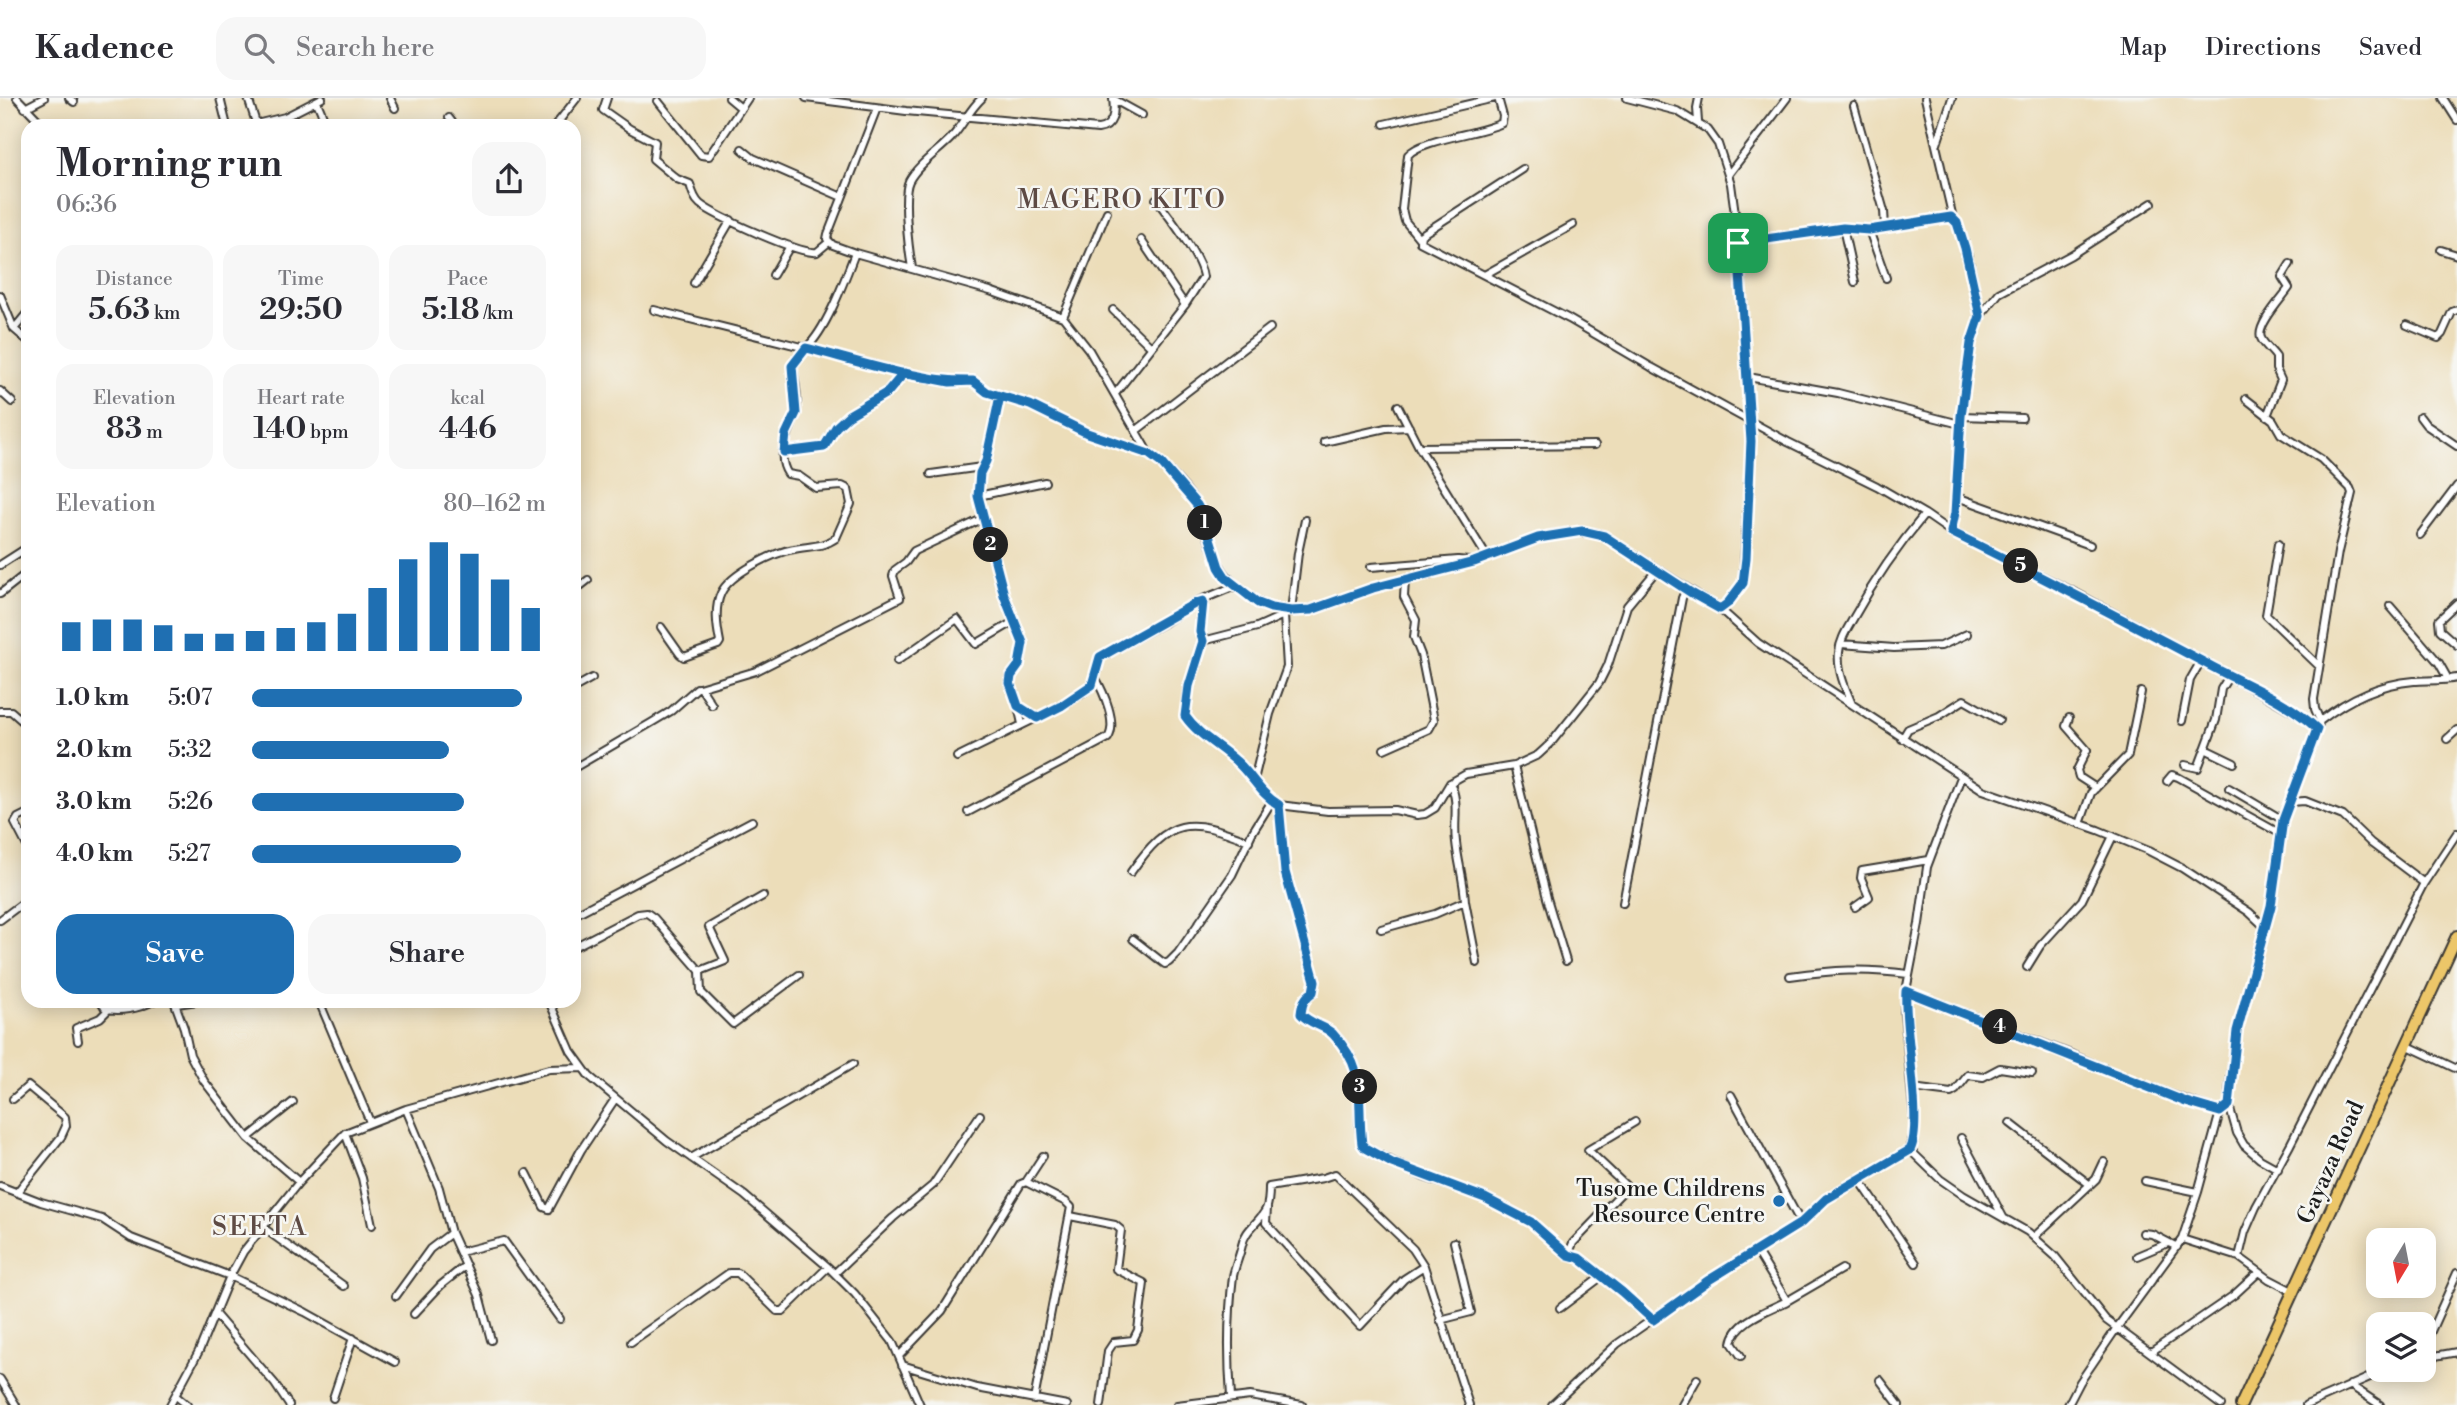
<!DOCTYPE html>
<html lang="en">
<head>
<meta charset="utf-8">
<style>
  body { margin:0; font-family:"Libre Bodoni",serif; background:#f7f7f7; color:#2b2b33; height:100vh; display:flex; flex-direction:column; font-size:26px; white-space:nowrap }
  * { box-sizing:border-box; margin:0 }
  p { font-size:23px; color:#7c7c81 }
  .icon { flex:none; width:38px; height:38px; fill:none; stroke:currentColor; stroke-width:2; stroke-linecap:round; stroke-linejoin:round }
  .map { position:relative; flex:1; overflow:hidden }
  .side { position:absolute; left:21px; top:21px; width:560px; height:889px; display:flex; flex-direction:column; background:#fff; border-radius:21px; box-shadow:0 4px 18px #0003 }
  .side>* { flex:none }
  .needle { width:46px; rotate:190deg }
  .fabs { position:absolute; left:2366px; top:1130px; display:grid; gap:14px }
  .fabs a { display:grid; place-items:center; width:70px; height:70px; border-radius:14px; background:#fff; box-shadow:0 4px 18px #0003; font-size:35px }
  .pin { position:absolute; display:grid; place-items:center; width:60px; height:60px; color:#fff; margin:-30px; border-radius:14px; box-shadow:0 4px 10px #0006 }
  .km { position:absolute; width:35px; height:35px; margin:-18px; border-radius:50%; background:#222; color:#fff; font-size:19px; line-height:35px; text-align:center }
  .round { display:grid; place-items:center; flex:none; width:74px; height:74px; border-radius:21px; background:#f7f7f7 }
  .head { display:flex; align-items:center; justify-content:space-between; height:119px; padding:0 35px }
  h1 { font-size:38px; font-weight:600; line-height:52px }
  .figures { display:grid; grid-template-columns:repeat(3,1fr); gap:10px; height:119px; padding:7px 35px }
  .figures div { display:grid; align-content:center; border-radius:18px; background:#f7f7f7; text-align:center }
  .figures b { font-size:30px; font-weight:600 }
  .figures small { font-size:19px; font-weight:400 }
  .figures p { font-size:19px }
  .chart { height:196px; padding:14px 35px }
  .chart p { display:flex; justify-content:space-between }
  .chart svg { width:100%; height:126px; margin-top:7px; stroke:#1f6fb2; stroke-width:6 }
  .cta { display:flex; gap:14px; margin-top:auto; padding:14px 35px }
  .cta a { flex:1; height:80px; border-radius:21px; background:#1f6fb2; color:#fff; font-size:28px; font-weight:600; line-height:80px; text-align:center }
  .cta a+a { background:#f7f7f7; color:#2b2b33 }
  ul { padding:0 35px; list-style:none; font-size:23px }
  li { display:grid; grid-template-columns:112px 84px 1fr; align-items:center; height:52px }
  li i { height:18px; border-radius:9px; background:#1f6fb2 }
  header { display:flex; align-items:center; gap:42px; box-sizing:border-box; height:98px; padding:0 35px; background:#fff; border-bottom:2px solid #e1e1e2 }
  header strong { font-size:33px }
  nav { display:flex; gap:38px; margin-inline-start:auto; font-size:24px }
  .search { width:490px; height:63px; background:#f7f7f7; display:flex; align-items:center; gap:18px; box-sizing:border-box; padding:0 24px; border-radius:21px; color:#7c7c81; font-size:26px }
  .map>svg:first-child { display:block }
  .lines { fill:none; stroke-linecap:round; stroke-linejoin:round }
  .minor-casing { stroke:#3b3934; stroke-width:10 }
  .primary-casing { stroke:#3b3934; stroke-width:14 }
  .minor { stroke:#fff; stroke-width:6 }
  .primary { stroke:#ecc669; stroke-width:10 }
  .route-casing { stroke:#fff; stroke-width:14 }
  .route { stroke:#1f6fb2; stroke-width:9 }
  .poi-dot { fill:#1f6fb2; stroke:#f6f6f2; stroke-width:2.5 }
  .labels { text-anchor:middle; stroke-width:5; stroke-linejoin:round; paint-order:stroke }
  .street-label { font-size:23px; fill:#1c1c1c; stroke:#f6f6f2 }
  .poi-label { font-size:23px; fill:#1c1c1c; stroke:#f6f6f2; text-anchor:end }
  .quarter-label { font-size:26px; letter-spacing:2px; fill:#5d4a44; stroke:#f6f6f2 }
</style>
</head>
<body>
<header>
<strong>Kadence</strong>
<div class="search"><svg class="icon" aria-label="search" viewBox="0 0 24 24"><circle cx="10" cy="10" r="6"/><path d="M15 15l6 6"/></svg>Search here</div>
<nav><a>Map</a><a>Directions</a><a>Saved</a></nav>
</header>
<div class="map">
<svg width="2457" height="1307" viewBox="0 0 2457 1307">
  <rect width="100%" height="100%" fill="#f6f6f2"/>
  <filter id="ink" filterUnits="userSpaceOnUse"><feTurbulence type="fractalNoise" baseFrequency=".0143" numOctaves="2"/><feDisplacementMap in="SourceGraphic" scale="14" xChannelSelector="R" yChannelSelector="G"/><feConvolveMatrix kernelMatrix="1 2 1 2 8 2 1 2 1" color-interpolation-filters="sRGB"/></filter>
  <filter id="wash" filterUnits="userSpaceOnUse"><feTurbulence type="fractalNoise" baseFrequency=".00686" numOctaves="4" result="noise"/><feDisplacementMap in="SourceGraphic" scale="28" xChannelSelector="R" yChannelSelector="G"/><feGaussianBlur stdDeviation="1.57" result="paint"/><feColorMatrix in="noise" values="0 0 0 0 0 0 0 0 0 0 0 0 0 0 0 0 0 1.4 0 .05"/><feComposite in="paint" operator="in"/></filter>
  <g filter="url(#wash)">
    <rect width="100%" height="100%" fill="#ecddb9"/>
  </g>
  <g filter="url(#ink)">
    <g class="lines">
      <defs>
        <path id="minor" d="M 17,0 L 44,28
          M 69,0 L 74,4
          M 220,0 L 227,28
          M 248,0 L 257,28
          M 390,0 L 395,10
          M 607,0 L 603,12 L 630,31 L 655,44 L 653,61 L 677,81 L 690,86 C 692,93 694,101 700,106 C 715,118 801,157 817,154 L 829,144
          M 729,0 L 741,10
          M 806,0 L 906,13 L 1098,31 C 1114,29 1115,14 1113,1
          M 1627,0 L 1677,13 L 1708,32 L 1718,46 L 1731,86 L 1739,145 L 1751,343 L 1743,485 L 1728,505 L 1720,511
          M 2443,0 L 2457,22
          M 1113,1 L 1142,17
          M 658,3 L 701,57 L 709,58 L 748,0
          M 317,4 L 327,28
          M 1854,8 L 1884,113 L 1885,129
          M 25,10 L 44,0
          M 449,20 L 455,28
          M 1698,24 L 1697,10 L 1699,0
          M 256,26 L 285,19 L 322,0
          M 1384,26 L 1495,0
          M 555,28 L 577,0
          M 1937,46 L 1952,0
          M 742,51 L 753,60 L 842,99
          M 1523,71 L 1421,137 L 1420,144 L 1569,221 L 1651,269 L 1788,344 L 1877,388 L 1925,416 L 1951,434 L 2076,495 L 2261,595 L 2306,621 L 2317,631
          M 1728,77 L 1787,0
          M 1951,119 C 1969,138 1973,191 1980,218
          M 1843,130 L 1855,184
          M 1419,140 L 1405,123 L 1402,111 L 1408,57 C 1421,41 1480,36 1502,25 L 1503,18 L 1498,0
          M 1141,142 L 1185,207
          M 1739,145 L 1843,130 L 1869,132
          M 2441,152 L 2457,157
          M 855,155 L 833,147 L 827,141 L 828,136 L 877,10
          M 912,170 C 909,153 902,97 909,83 C 918,66 939,53 952,39 C 963,27 969,12 982,0
          M 1486,176 L 1573,127
          M 773,177 L 790,148
          M 1886,180 L 1869,132 L 1949,120 L 1952,116 L 1925,0
          M 694,185 L 731,122
          M 0,197 L 14,231 L 28,243
          M 654,212 L 806,250 C 826,233 845,181 855,155 L 990,193 L 1063,219 L 1089,252 L 1149,356 C 1169,371 1191,393 1202,416 C 1205,422 1205,430 1207,436 C 1217,469 1227,484 1256,503 C 1270,512 1290,515 1307,512 C 1327,509 1348,498 1368,492 C 1405,481 1443,474 1481,461 C 1520,448 1561,426 1603,437 L 1720,511 L 1758,545 L 1983,692 L 2098,732 L 2149,753 L 2182,770 L 2249,814 L 2266,830
          M 1113,212 L 1151,249
          M 1063,219 L 1107,114
          M 2407,227 L 2438,240 L 2442,236 L 2452,214 L 2457,212
          M 14,231 L 28,214
          M 1748,279 L 1838,295 L 1960,326
          M 0,293 L 12,304
          M 1115,296 L 1185,207 L 1203,179 C 1201,159 1169,119 1156,101
          M 1000,298 L 986,363 L 980,375 L 978,398 L 1004,497 L 1023,545 L 1021,561 L 1011,578 L 1010,585 L 1018,608 L 1037,620
          M 2246,301 L 2273,322 L 2281,336 L 2321,361 L 2350,390 L 2352,395 L 2338,454 L 2314,601 L 2315,611 L 2320,623 L 2283,722 L 2271,808 L 2237,933 L 2229,993 L 2229,1007 L 2237,1035 L 2244,1047 L 2260,1061 L 2278,1071
          M 1398,308 L 1419,349 L 1487,459
          M 1961,318 L 2022,320
          M 2267,318 L 2281,282 L 2276,271 L 2276,259 C 2272,253 2264,247 2261,240 C 2256,228 2282,200 2289,190 L 2282,179 L 2290,166
          M 2420,319 L 2426,327 L 2457,348
          M 1137,332 L 1270,230
          M 1324,344 L 1386,330 L 1409,329
          M 1419,349 L 1595,347
          M 784,353 L 824,349 L 830,337 L 849,317 L 888,294 L 904,275 L 950,284 L 973,283 L 987,294 L 1030,307 L 1087,335 L 1149,356
          M 931,376 L 982,369
          M 978,398 L 1045,384
          M 1957,399 L 2090,447
          M 1951,434 L 1955,415 L 1961,318 L 1971,245 L 1980,218 L 1999,195 L 2071,157 L 2152,105
          M 2420,437 L 2457,388
          M 2278,446 L 2266,517 L 2319,568
          M 0,467 L 28,449
          M 1371,469 L 1458,462 L 1468,463
          M 574,493 L 588,482
          M 0,496 L 28,474
          M 1203,503 L 1200,534 L 1203,543 L 1189,588 L 1185,618 C 1198,637 1220,648 1236,663 C 1252,677 1260,696 1279,707
          M 2457,505 L 2439,522 L 2440,532 L 2457,547
          M 2390,508 L 2439,565 L 2448,581
          M 1291,513 L 1298,455 L 1305,422
          M 661,529 L 680,556 L 684,559 L 718,547 L 720,544 C 717,529 714,510 721,495 C 730,476 774,454 794,451 C 809,448 824,449 836,440 L 851,406 L 848,391 L 842,388 L 816,390 L 799,378 L 788,376 C 775,357 789,336 795,318 C 799,305 795,281 792,268 L 806,250 L 904,275
          M 1203,543 L 1257,529 L 1286,516
          M 1841,546 L 1894,550 L 1941,548 L 1967,536
          M 897,563 L 957,521 L 976,546 L 1015,523
          M 574,590 L 592,580
          M 699,590 L 756,573 L 900,500 L 893,478 L 895,472 L 906,464 L 914,453 L 984,420
          M 1852,606 C 1845,590 1837,572 1839,554 C 1840,541 1848,530 1854,519 C 1875,481 1898,448 1925,416
          M 1018,608 L 1022,626
          M 0,613 L 11,613 L 28,628
          M 2069,620 L 2066,628 L 2087,652 L 2077,672 L 2079,679 L 2096,690
          M 2182,623 L 2190,582 L 2201,563
          M 2320,623 C 2348,601 2378,586 2414,583 C 2428,582 2443,583 2457,580
          M 1902,641 L 1908,631 L 1939,618 L 1964,602 L 1999,622
          M 2447,641 L 2457,632
          M 1384,651 L 1429,631 L 1434,622 L 1421,557 L 1414,539 L 1416,522 L 1404,499 L 1405,482
          M 2205,651 L 2234,665
          M 957,659 L 1061,608 L 1088,591 L 1094,583 L 1100,559 L 1167,523 L 1196,504 L 1235,488
          M 2185,667 L 2198,670 L 2216,622 L 2221,591 L 2229,578
          M 1514,668 L 1547,800 L 1566,863
          M 574,670 L 651,625 L 671,613 L 697,590 L 701,590 L 712,607
          M 1254,682 L 1270,616 L 1287,569 L 1284,517
          M 2167,683 L 2172,677 L 2178,679 L 2281,736
          M 2229,690 L 2283,722
          M 2290,704 L 2305,703 L 2343,718 L 2371,745 L 2424,785
          M 968,714 L 1108,640 C 1118,625 1103,593 1095,579
          M 28,715 L 18,720 L 15,725 L 28,750
          M 2080,726 L 2091,695 L 2128,657 L 2141,594
          M 1131,774 C 1170,719 1188,719 1249,743
          M 1465,803 L 1477,865
          M 1623,805 L 1682,500 L 1686,491
          M 1855,809 L 1869,799 L 1861,780 L 1862,773 L 1929,762
          M 574,817 L 752,723
          M 0,822 L 28,801
          M 1381,831 L 1435,816 L 1465,803 C 1464,783 1458,764 1456,744 C 1453,723 1460,704 1450,685
          M 1133,841 L 1161,863 L 1165,866 L 1169,864 L 1178,855 L 1232,777 L 1252,735 L 1272,703
          M 574,849 L 638,816 L 647,815 L 654,820 L 700,873 L 701,894 L 733,926 L 799,877
          M 2027,869 L 2040,848 L 2082,802 L 2113,738
          M 700,873 L 725,863 L 709,829 L 763,798
          M 1790,878 C 1834,872 1864,870 1908,876
          M 1906,893 L 2073,957 L 2135,984 L 2220,1014
          M 101,903 L 105,910 C 118,915 140,910 153,903
          M 174,903 L 184,930 L 190,957 L 204,983 L 248,1040 L 299,1084
          M 319,903 L 370,1024
          M 549,903 L 571,953 L 589,978 L 667,1043 L 744,1097 L 828,1169 L 855,1196 L 892,1243 L 920,1307
          M 177,906 L 197,903
          M 78,943 L 76,930 L 100,920 L 108,912
          M 2406,947 L 2457,971
          M 1912,990 L 1951,995 L 1956,992 L 1968,977 L 1983,979 L 2000,970 L 2032,975
          M 1731,997 L 1801,1125
          M 13,1001 L 28,988 L 65,1019 L 66,1028 L 61,1039 L 17,1094
          M 406,1011 L 439,1090 L 451,1135 L 479,1197 L 491,1242
          M 2010,1025 L 2089,1086
          M 345,1035 L 362,1080 L 372,1127
          M 248,1040 L 293,1004
          M 1961,1040 L 2003,1119
          M 1910,1052 L 1940,1081 L 1963,1097 L 2028,1134 L 2055,1158 L 2106,1222 L 2221,1307
          M 691,1060 L 853,966
          M 527,1075 L 544,1109 L 549,1111 L 581,1052 L 615,1001
          M 1859,1081 L 1916,1165
          M 2145,1083 L 2198,1094
          M 1026,1084 L 1043,1058
          M 0,1088 L 41,1104 L 102,1121 L 131,1140 L 230,1178 L 305,1214 L 395,1264
          M 1267,1110 L 1266,1125 L 1360,1228 L 1404,1181 L 1424,1168
          M 1070,1118 L 1115,1127 L 1121,1132 L 1116,1171 L 1144,1185 L 1138,1232 L 1133,1242 L 1114,1244 L 1108,1253 L 1101,1307
          M 262,1129 L 344,1188
          M 2143,1135 L 2152,1136 L 2177,1149
          M 2034,1139 L 2096,1081 L 2104,1064
          M 2182,1141 L 2239,1159
          M 1756,1152 L 1787,1203 L 1842,1171
          M 460,1154 L 504,1143 L 560,1221
          M 1568,1157 L 1573,1145 L 1627,1089 L 1588,1052 L 1635,1024
          M 2137,1158 L 2168,1145
          M 835,1175 L 893,1120 L 933,1087 L 980,1017
          M 2294,1194 L 2269,1181 L 2239,1159 L 2245,1134 L 2256,1109 L 2290,1047 L 2424,785 L 2457,735
          M 396,1198 L 430,1151 L 451,1135
          M 1560,1210 L 1601,1179
          M 215,1216 L 275,1286 L 289,1307
          M 414,1216 L 441,1187 L 466,1167
          M 1440,1222 L 1471,1214 L 1454,1144
          M 1653,1222 L 1622,1194 L 1579,1160 L 1568,1157 L 1531,1124 L 1485,1099 L 1424,1079 L 1365,1050 C 1353,1034 1365,990 1353,964 C 1348,952 1336,935 1325,930 C 1315,925 1309,924 1301,916 C 1302,906 1304,900 1313,894 L 1315,883 L 1285,774 L 1279,707 L 1328,713 L 1395,712 L 1417,717 L 1425,716 L 1435,710 L 1450,685 L 1466,676 L 1514,668 L 1538,657 L 1551,645 L 1599,585 L 1608,567 L 1627,508 L 1656,473
          M 631,1244 L 729,1175 L 738,1175 L 777,1213 L 783,1213 L 828,1169
          M 2424,1249 L 2457,1175
          M 2151,1254 L 2234,1197 L 2259,1174
          M 900,1257 L 942,1213 L 1021,1086 L 1026,1084 L 1066,1104 L 1071,1109 L 1034,1302
          M 1741,1258 L 1732,1245 C 1735,1223 1769,1212 1787,1203
          M 2424,1260 L 2457,1254
          M 902,1267 L 977,1290 L 1067,1307
          M 0,1281 L 16,1307
          M 1880,1282 L 1899,1307
          M 2350,1287 L 2380,1307
          M 176,1298 L 187,1307
          M 1231,1299 C 1228,1259 1228,1218 1233,1178 C 1235,1168 1240,1157 1242,1147 C 1245,1131 1260,1124 1266,1111 C 1269,1105 1269,1095 1269,1089 L 1323,1080 L 1335,1076 L 1413,1151 L 1424,1168 L 1469,1307
          M 333,1300 L 353,1240
          M 170,1307 L 199,1253 L 230,1178 L 243,1154 L 299,1084 L 345,1035 L 406,1011 L 549,971 L 582,970
          M 1177,1307 L 1250,1298 L 1302,1307
          M 1552,1307 L 1617,1246 L 1709,1182 L 1801,1125 L 1826,1101 L 1910,1052 L 1915,1030 L 1904,914 L 1906,893 L 1919,826 L 1927,769 L 1961,679
          M 1682,1307 L 1697,1281
          M 2068,1307 L 2080,1284 L 2116,1231 L 2182,1141 L 2198,1094 L 2220,1014 L 2229,1007
          M 2306,1307 L 2386,1272"/>
        <path id="primary" d="M 2241,1307 L 2457,838"/>
      </defs>
      <use href="#minor" class="minor-casing"/>
      <use href="#primary" class="primary-casing"/>
      <use href="#minor" class="minor"/>
      <use href="#primary" class="primary"/>
    </g>
  </g>
  <g class="lines" filter="url(#ink)">
    <defs>
      <path id="route" d="M 1738,145 L 1751,343 L 1746,460 L 1743,485 L 1728,505 L 1720,511 L 1693,496 L 1604,438 L 1582,433 L 1538,440 L 1474,464 L 1373,490 L 1311,512 L 1291,513 L 1271,510 L 1258,505 L 1226,480 L 1219,469 L 1203,418 L 1197,407 L 1161,365 L 1149,356 L 1087,335 L 1030,307 L 987,294 L 973,283 L 950,284 L 904,275 L 888,294 L 849,317 L 836,329 L 824,349 L 784,354 L 786,336 L 796,315 L 792,268 L 806,250 C 859,263 919,285 973,283 L 987,294 L 1000,298 L 986,363 L 980,375 L 978,398 L 1004,497 L 1023,545 L 1019,567 L 1011,578 L 1010,585 L 1018,608 L 1037,620 L 1061,608 L 1092,587 L 1100,559 L 1196,505 L 1203,503 L 1200,534 L 1203,543 L 1189,588 L 1185,618 C 1198,637 1220,648 1236,663 C 1252,677 1260,696 1279,707 L 1285,774 L 1315,883 L 1313,894 C 1304,900 1302,906 1301,916 C 1311,927 1324,927 1333,936 C 1369,974 1356,1001 1362,1046 L 1365,1050 L 1392,1065 L 1485,1100 L 1531,1124 L 1568,1157 L 1579,1160 L 1622,1194 L 1653,1222 L 1709,1182 L 1801,1125 L 1826,1101 L 1910,1052 C 1924,1026 1903,930 1906,893 L 2186,1004 L 2220,1014 L 2229,1007 L 2237,933 L 2271,808 L 2283,722 L 2317,631 C 2287,602 2243,586 2207,566 C 2122,521 2037,476 1951,434 L 1955,415 L 1961,318 L 1971,245 L 1980,218 L 1965,150 L 1957,125 L 1951,119 L 1869,132 L 1843,130 L 1738,145"/>
    </defs>
    <use href="#route" class="route-casing"/>
    <use href="#route" class="route"/>
  </g>
  <circle class="poi-dot" cx="1779" cy="1103" r="7"/>
  <g class="labels">
    <g class="street-label">
      <text transform="translate(2330 1064) rotate(-66)" y="8">Gayaza Road</text>
    </g>
    <g class="poi-label">
      <text x="1765" y="1098">Tusome Childrens<tspan x="1765" dy="26">Resource Centre</tspan></text>
    </g>
    <g class="quarter-label">
      <text x="1122" y="110">MAGERO KITO</text>
      <text x="260" y="1137">SEETA</text>
    </g>
  </g>
</svg>
<div class="fabs">
<a><svg class="needle" viewBox="-14 -14 28 28"><path d="M0-13l5 13h-10z" fill="#e53935"/><path d="M0 13l5-13h-10z" fill="#7c7c81"/></svg></a>
<a><svg class="icon" aria-label="layers" viewBox="0 0 24 24"><path d="M12 4l9 5-9 5-9-5zM3 14l9 5 9-5"/></svg></a>
</div>
<div class="pin" style="left:1738px;top:145px;background:#1e9e55"><svg class="icon" aria-label="arrive" viewBox="0 0 24 24"><path d="M6 21V4h12l-3 4 3 4H6"/></svg></div>
<b class="km" style="left:1205px;top:425px">1</b>
<b class="km" style="left:991px;top:447px">2</b>
<b class="km" style="left:1360px;top:989px">3</b>
<b class="km" style="left:2000px;top:929px">4</b>
<b class="km" style="left:2021px;top:468px">5</b>
<section class="side">
<div class="head"><div><h1>Morning run</h1><p>06:36</p></div><a class="round"><svg class="icon" aria-label="share" viewBox="0 0 24 24"><path d="M12 15V3M7 8l5-5 5 5M5 13v7h14v-7"/></svg></a></div>
<div class="figures">
<div><p>Distance</p><b>5.63<small> km</small></b></div>
<div><p>Time</p><b>29:50</b></div>
<div><p>Pace</p><b>5:18<small> /km</small></b></div>
</div>
<div class="figures">
<div><p>Elevation</p><b>83<small> m</small></b></div>
<div><p>Heart rate</p><b>140<small> bpm</small></b></div>
<div><p>kcal</p><b>446</b></div>
</div>
<div class="chart"><p><span>Elevation</span>80–162 m</p>
<svg viewBox="0 0 160 44" preserveAspectRatio="none"><path d="M5 44V34M15 44V33M25 44V33M35 44V35M45 44V38M55 44V38M65 44V37M75 44V36M85 44V34M95 44V31M105 44V22M115 44V12M125 44V6M135 44V10M145 44V19M155 44V29"/></svg>
</div>
<ul>
<li><b>1.0 km</b>5:07<i style="width:92%"></i></li>
<li><b>2.0 km</b>5:32<i style="width:67%"></i></li>
<li><b>3.0 km</b>5:26<i style="width:72%"></i></li>
<li><b>4.0 km</b>5:27<i style="width:71%"></i></li>
</ul>
<div class="cta"><a>Save</a><a>Share</a></div>
</section>
</div>
</body>
</html>
